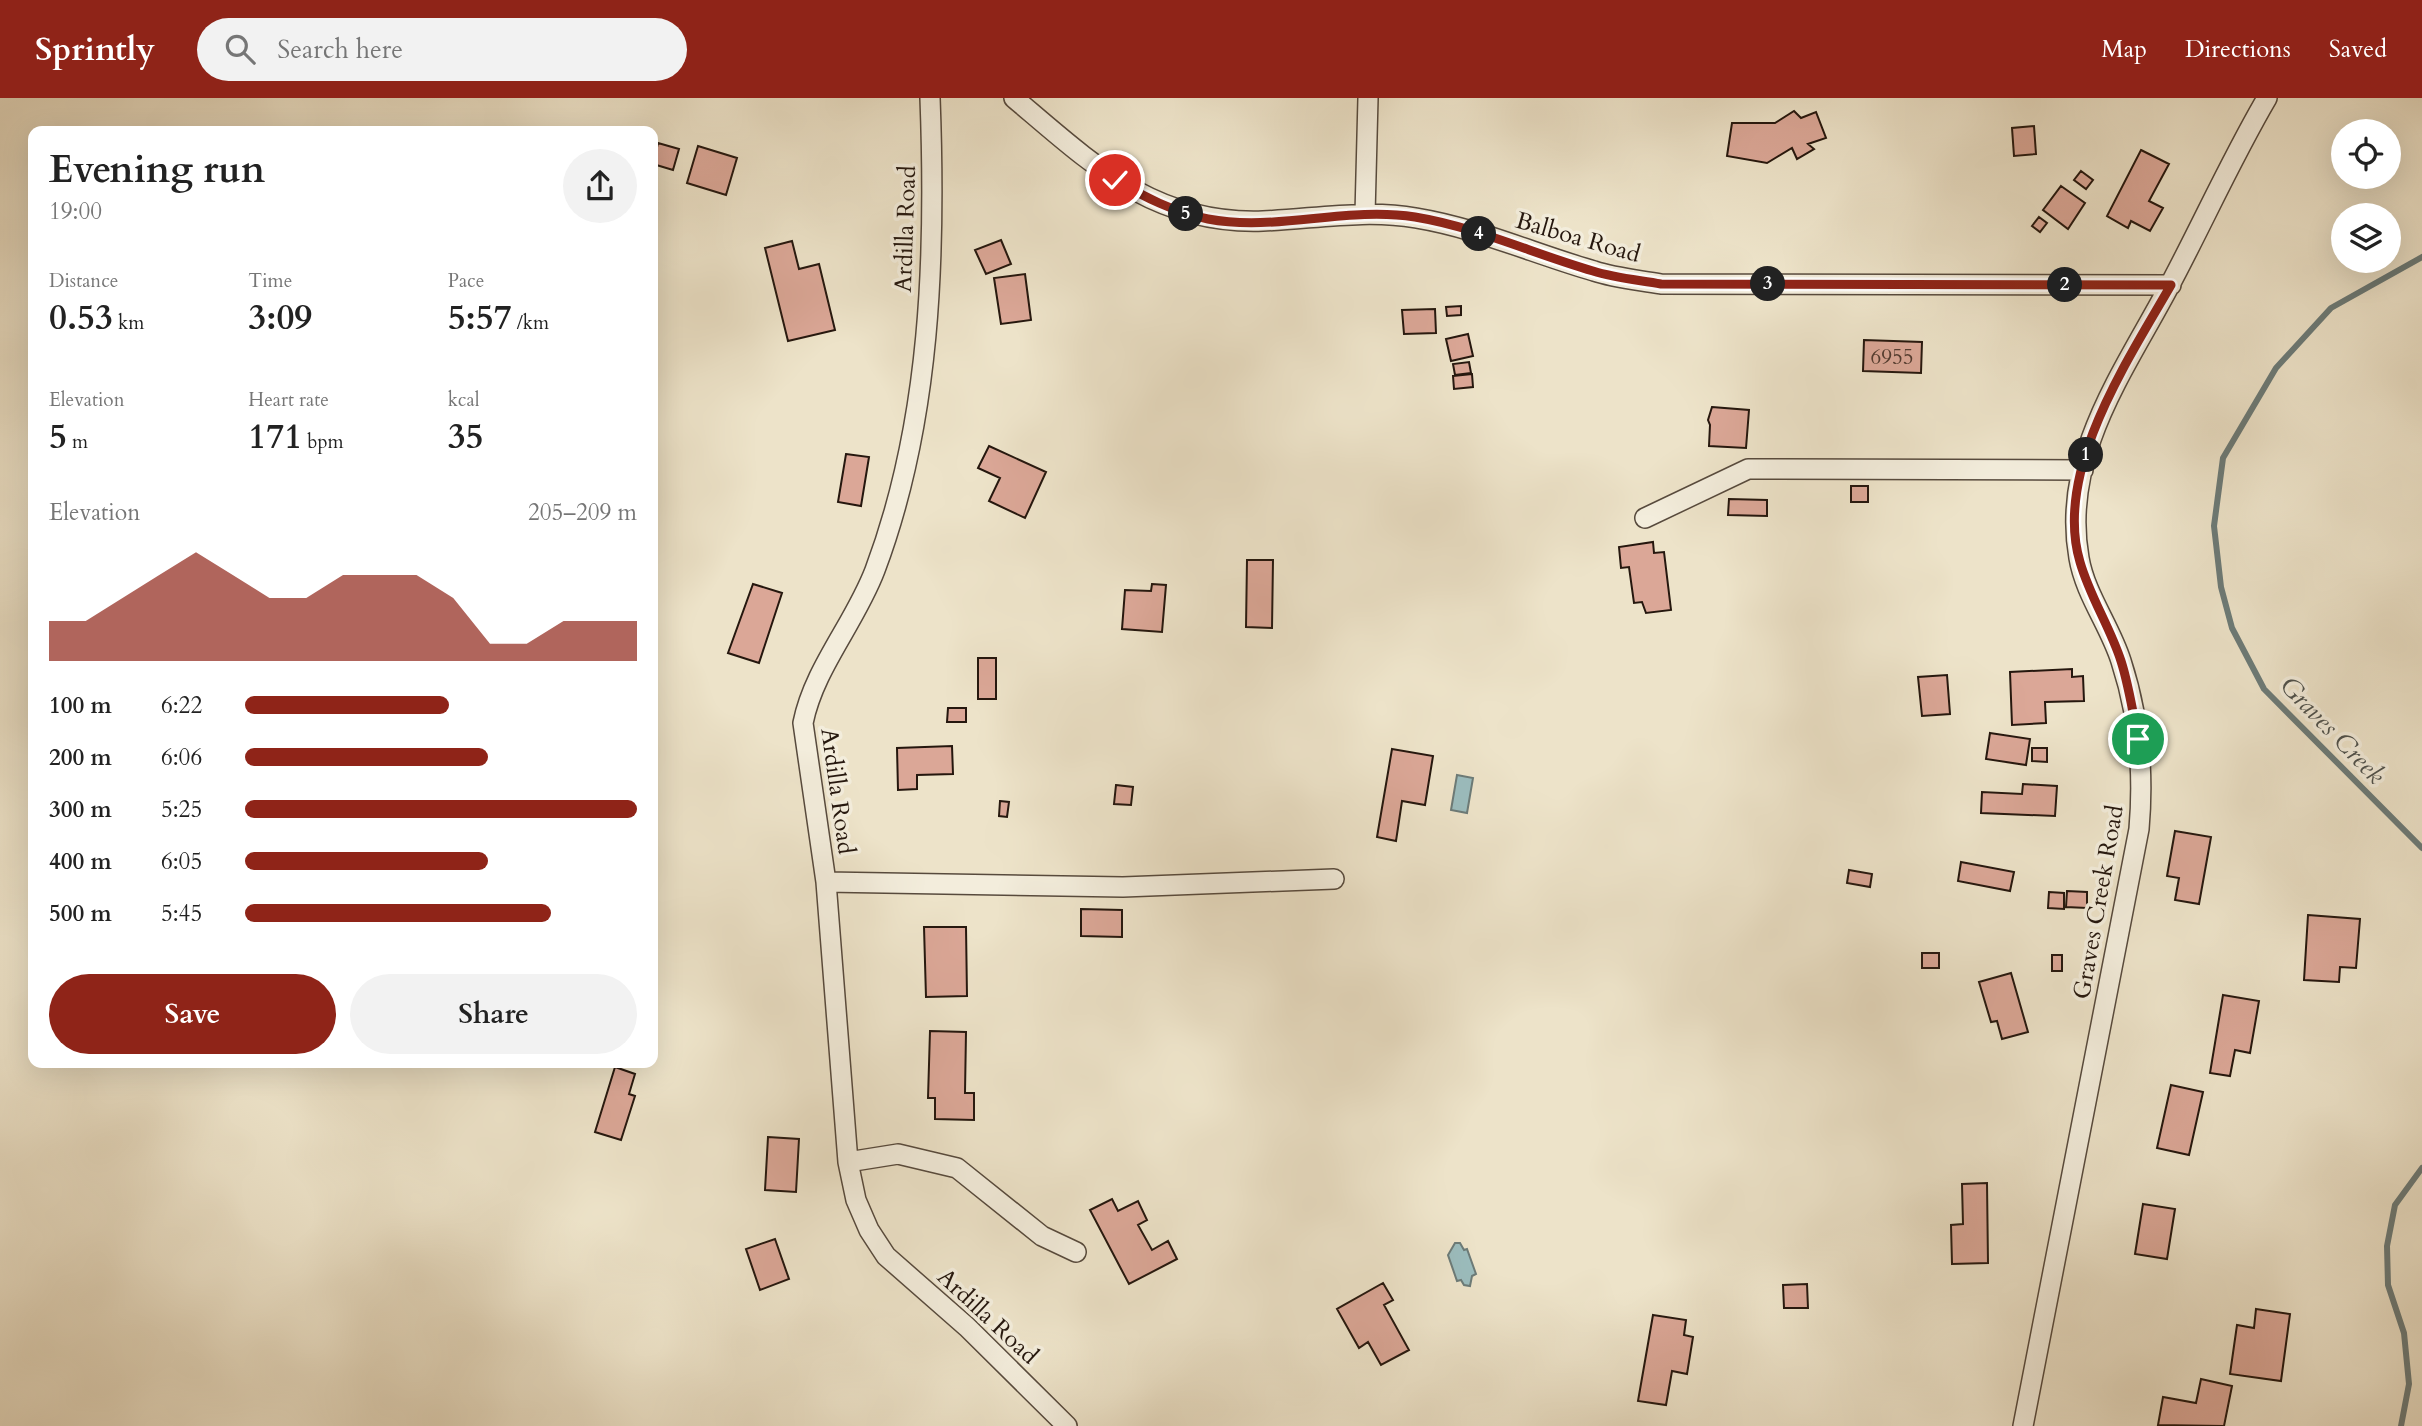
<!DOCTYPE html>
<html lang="en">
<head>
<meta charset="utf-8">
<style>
  body { margin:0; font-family:Cardo,serif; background:#f2f2f2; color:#222; height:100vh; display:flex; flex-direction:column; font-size:26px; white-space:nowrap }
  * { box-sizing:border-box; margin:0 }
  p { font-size:23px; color:#767676 }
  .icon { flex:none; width:38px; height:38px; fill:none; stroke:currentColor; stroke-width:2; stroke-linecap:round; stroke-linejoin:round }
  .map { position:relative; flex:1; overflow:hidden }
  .side { position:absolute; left:28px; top:28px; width:630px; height:942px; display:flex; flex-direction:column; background:#fff; border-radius:14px; box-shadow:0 7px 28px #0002 }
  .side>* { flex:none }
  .buttons { position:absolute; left:2331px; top:21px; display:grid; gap:14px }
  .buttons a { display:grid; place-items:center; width:70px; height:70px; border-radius:50%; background:#fff; box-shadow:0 7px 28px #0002; font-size:35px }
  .pin { position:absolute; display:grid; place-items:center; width:60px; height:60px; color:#fff; margin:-30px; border:4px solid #fff; border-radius:50%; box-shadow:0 2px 7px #0007 }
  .km { position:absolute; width:35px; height:35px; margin:-18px; border-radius:50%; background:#222; color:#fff; font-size:19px; line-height:35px; text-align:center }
  .round { display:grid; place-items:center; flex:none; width:74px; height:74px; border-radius:37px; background:#f2f2f2 }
  .summary { display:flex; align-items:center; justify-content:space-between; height:119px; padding:0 21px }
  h1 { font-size:38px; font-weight:800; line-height:52px }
  .metrics { display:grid; grid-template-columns:repeat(3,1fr); gap:10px; height:119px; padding:7px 21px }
  .metrics div { display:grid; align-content:center }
  .metrics b { font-size:35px; font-weight:800 }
  .metrics small { font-size:19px; font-weight:400 }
  .metrics p { font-size:19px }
  .chart { height:196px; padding:14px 21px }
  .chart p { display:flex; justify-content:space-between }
  .chart svg { width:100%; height:126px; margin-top:7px; fill:#8f2418; opacity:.7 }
  .action { display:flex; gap:14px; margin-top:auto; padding:14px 21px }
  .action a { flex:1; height:80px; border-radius:42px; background:#8f2418; color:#fff; font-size:28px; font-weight:800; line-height:80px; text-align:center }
  .action a+a { background:#f2f2f2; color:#222 }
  ul { padding:0 21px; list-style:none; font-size:23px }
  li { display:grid; grid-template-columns:112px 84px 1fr; align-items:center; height:52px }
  li i { height:18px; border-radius:9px; background:#8f2418 }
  header { display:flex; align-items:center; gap:42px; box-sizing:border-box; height:98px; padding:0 35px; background:#8f2418; color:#fff }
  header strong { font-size:33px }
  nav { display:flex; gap:38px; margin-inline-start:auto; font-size:24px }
  .search { width:490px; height:63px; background:#f2f2f2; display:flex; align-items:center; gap:18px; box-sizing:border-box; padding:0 24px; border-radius:38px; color:#767676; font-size:26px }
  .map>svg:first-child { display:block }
  .water { fill:#9bbdbe; stroke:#6c7b78; stroke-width:2 }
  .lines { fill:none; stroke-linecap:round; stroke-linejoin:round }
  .stream { stroke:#6c7b78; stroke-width:6 }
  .building { fill:#dba797; stroke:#25170e; stroke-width:2 }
  .street-casing { stroke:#574a3d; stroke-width:22 }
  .street { stroke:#f3eddc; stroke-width:19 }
  .route-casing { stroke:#fff; stroke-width:14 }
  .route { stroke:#8f2418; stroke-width:9 }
  .labels { text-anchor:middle; stroke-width:7; stroke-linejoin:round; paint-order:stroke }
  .number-label { font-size:21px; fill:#523b30 }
  .street-label { font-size:24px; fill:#25170e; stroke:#f3eddc }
  .water-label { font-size:26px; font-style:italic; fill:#4e514c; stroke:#f3eddc }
</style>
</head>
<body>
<header>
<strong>Sprintly</strong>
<div class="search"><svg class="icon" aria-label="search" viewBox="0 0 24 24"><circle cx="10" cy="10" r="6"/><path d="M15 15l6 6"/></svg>Search here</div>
<nav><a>Map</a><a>Directions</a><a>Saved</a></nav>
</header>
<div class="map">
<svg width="2422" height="1328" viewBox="0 0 2422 1328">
  <rect width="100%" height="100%" fill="#ede3c9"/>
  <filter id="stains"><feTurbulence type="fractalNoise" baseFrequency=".00286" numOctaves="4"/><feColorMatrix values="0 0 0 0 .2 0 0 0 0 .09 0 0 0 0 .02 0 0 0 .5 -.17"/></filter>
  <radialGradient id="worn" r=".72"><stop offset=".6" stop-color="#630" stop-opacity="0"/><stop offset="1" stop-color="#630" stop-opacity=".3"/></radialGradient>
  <path class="water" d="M 1457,677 L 1473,680 L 1467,715 L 1451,712 Z
    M 1455,1145 L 1460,1145 L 1464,1152 L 1467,1151 L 1476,1176 L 1472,1178 L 1470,1188 L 1464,1187 L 1461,1182 L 1457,1183 L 1448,1157 Z"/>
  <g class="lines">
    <path class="stream" d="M 2422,159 L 2331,210 L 2276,270 L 2223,360 L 2214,428 L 2221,489 L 2232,530 L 2264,591 L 2422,750
      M 2401,1328 L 2409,1286 L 2404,1235 L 2388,1187 L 2387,1148 L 2395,1107 L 2422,1070"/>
  </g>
  <path class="building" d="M 1794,13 L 1801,20 L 1816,14 L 1826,40 L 1808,46 L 1814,51 L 1797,61 L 1792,50 L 1767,65 L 1727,58 L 1732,25 L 1775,25 Z
    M 2034,28 L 2036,56 L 2014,58 L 2012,30 Z
    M 658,45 L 679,51 L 673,72 L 653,66 Z
    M 698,48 L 737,60 L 726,97 L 687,85 Z
    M 2141,52 L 2169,66 L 2149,103 L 2163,110 L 2150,133 L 2131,123 L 2128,130 L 2107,118 Z
    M 2081,73 L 2093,82 L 2086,91 L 2074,82 Z
    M 2061,88 L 2085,105 L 2068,131 L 2043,112 Z
    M 2039,119 L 2047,125 L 2040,134 L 2032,128 Z
    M 1001,142 L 1011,166 L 986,176 L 975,152 Z
    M 792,143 L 799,171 L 819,166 L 835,232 L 788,243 L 765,150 Z
    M 1025,176 L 1031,222 L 1001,226 L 994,180 Z
    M 1461,208 L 1461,217 L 1447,218 L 1446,209 Z
    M 1435,211 L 1436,235 L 1404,236 L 1402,212 Z
    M 1468,236 L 1473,258 L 1451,263 L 1446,241 Z
    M 1864,242 L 1922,244 L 1921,275 L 1863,273 Z
    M 1469,264 L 1471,275 L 1455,277 L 1453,266 Z
    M 1472,276 L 1473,289 L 1454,291 L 1453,278 Z
    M 1712,309 L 1749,312 L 1746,350 L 1709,348 L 1710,327 L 1708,322 Z
    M 989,348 L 1046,374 L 1025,420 L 989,403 L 1000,380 L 978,370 Z
    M 846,356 L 869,359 L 861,408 L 838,404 Z
    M 1851,388 L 1868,388 L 1868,404 L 1851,404 Z
    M 1729,401 L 1767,402 L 1767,418 L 1728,417 Z
    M 1653,444 L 1654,455 L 1664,454 L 1671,512 L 1646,515 L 1642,504 L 1634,505 L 1629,469 L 1621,470 L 1619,449 Z
    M 1247,462 L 1273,462 L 1272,530 L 1246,529 Z
    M 753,486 L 782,495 L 759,565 L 728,555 Z
    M 1152,486 L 1166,487 L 1162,534 L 1122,531 L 1125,492 L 1151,493 Z
    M 978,560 L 996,560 L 996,601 L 978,601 Z
    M 2072,571 L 2072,579 L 2083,578 L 2084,603 L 2045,604 L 2046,625 L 2012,627 L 2010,574 Z
    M 1947,577 L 1950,616 L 1922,618 L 1918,579 Z
    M 948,610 L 966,610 L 966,624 L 947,624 Z
    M 1990,635 L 2030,641 L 2026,667 L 1986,661 Z
    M 952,648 L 953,676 L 917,677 L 917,691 L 898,692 L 897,650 Z
    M 2032,650 L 2047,650 L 2047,664 L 2032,663 Z
    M 1392,651 L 1433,658 L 1425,707 L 1402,703 L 1396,743 L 1377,739 Z
    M 2023,686 L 2057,688 L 2055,718 L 1981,715 L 1982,694 L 2022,696 Z
    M 1116,687 L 1133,689 L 1131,707 L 1114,706 Z
    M 1000,703 L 1009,704 L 1007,719 L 999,718 Z
    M 2175,733 L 2211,739 L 2199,806 L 2175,802 L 2179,780 L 2167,778 Z
    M 1961,764 L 2014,774 L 2010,793 L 1958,783 Z
    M 1849,772 L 1872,776 L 1870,789 L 1847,785 Z
    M 2067,793 L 2087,794 L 2087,810 L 2066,809 Z
    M 2049,794 L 2064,795 L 2064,811 L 2048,810 Z
    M 1081,811 L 1122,812 L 1122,839 L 1081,838 Z
    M 2308,817 L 2360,821 L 2356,870 L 2340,869 L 2339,884 L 2304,882 Z
    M 924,829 L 966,829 L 967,898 L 926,899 Z
    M 1922,855 L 1939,855 L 1939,870 L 1922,870 Z
    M 2052,857 L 2062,857 L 2062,873 L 2052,873 Z
    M 2011,875 L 2028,934 L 2002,941 L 1997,923 L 1991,924 L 1979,884 Z
    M 2223,897 L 2259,903 L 2250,955 L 2235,952 L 2230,978 L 2210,975 Z
    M 930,933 L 966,934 L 965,995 L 974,995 L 974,1022 L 935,1021 L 935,1000 L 928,1000 Z
    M 615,969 L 635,976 L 629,996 L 635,998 L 621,1042 L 595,1034 Z
    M 2171,987 L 2203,994 L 2189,1057 L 2157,1050 Z
    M 768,1039 L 799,1041 L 796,1094 L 765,1092 Z
    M 1987,1085 L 1988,1165 L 1952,1166 L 1951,1127 L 1963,1126 L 1962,1086 Z
    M 1112,1101 L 1118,1113 L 1138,1103 L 1147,1122 L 1138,1127 L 1152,1152 L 1168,1143 L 1177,1161 L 1129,1186 L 1090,1112 Z
    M 2143,1106 L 2175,1111 L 2167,1161 L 2135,1156 Z
    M 775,1141 L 789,1181 L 760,1192 L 746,1151 Z
    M 1383,1185 L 1393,1202 L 1384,1207 L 1409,1252 L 1381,1267 L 1368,1244 L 1359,1250 L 1337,1211 Z
    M 1807,1186 L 1808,1210 L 1784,1210 L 1783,1187 Z
    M 2256,1211 L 2290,1216 L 2281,1283 L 2230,1276 L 2237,1227 L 2254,1230 Z
    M 1653,1217 L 1686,1222 L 1684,1237 L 1693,1239 L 1687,1276 L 1672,1273 L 1666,1307 L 1638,1303 Z
    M 2201,1281 L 2232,1288 L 2224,1328 L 2158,1327 L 2163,1299 L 2196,1305 Z"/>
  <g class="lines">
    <defs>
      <path id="street" d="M 930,0 C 936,157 931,323 875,472 C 855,525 814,570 803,625 L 826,784 L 848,1064 L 856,1102 L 869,1132 L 886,1158 L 967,1229 L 1067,1328
        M 1014,0 C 1092,66 1154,127 1263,123 C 1314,121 1365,111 1416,120 C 1477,130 1535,156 1594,173 C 1615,180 1639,182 1661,186 L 2171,187
        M 1365,116 L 1368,0
        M 1645,420 L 1748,371 L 2083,372
        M 826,784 L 1123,789 L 1334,781
        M 848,1064 L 898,1056 L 957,1070 L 1042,1138 L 1076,1154
        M 2023,1328 L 2139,731 C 2144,674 2139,618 2121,563 C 2110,528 2085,496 2079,460 C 2060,354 2129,267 2174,179 C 2205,120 2233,58 2267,0"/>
    </defs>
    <use href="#street" class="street-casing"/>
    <use href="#street" class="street"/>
  </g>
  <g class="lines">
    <defs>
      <path id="route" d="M 1115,82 C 1145,99 1173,114 1208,121 C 1276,134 1346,108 1415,119 C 1476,129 1534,156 1593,173 C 1615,180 1639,182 1661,186 L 2171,187 C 2128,262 2053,373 2080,464 C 2090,499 2110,529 2121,563 C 2129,588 2133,615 2138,641"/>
    </defs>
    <use href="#route" class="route-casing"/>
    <use href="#route" class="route"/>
  </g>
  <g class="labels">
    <g class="number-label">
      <text x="1892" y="266">6955</text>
    </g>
    <g class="street-label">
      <text transform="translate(905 131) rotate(-88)" y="8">Ardilla Road</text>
      <text transform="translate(1578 139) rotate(16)" y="8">Balboa Road</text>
      <text transform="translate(838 693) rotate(82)" y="8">Ardilla Road</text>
      <text transform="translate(2098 804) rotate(-80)" y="8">Graves Creek Road</text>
      <text transform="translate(988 1218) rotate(43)" y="8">Ardilla Road</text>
    </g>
    <g class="water-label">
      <text transform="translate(2333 632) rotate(46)" y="9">Graves Creek</text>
    </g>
  </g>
  <rect width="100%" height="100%" filter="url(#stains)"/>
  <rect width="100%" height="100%" fill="url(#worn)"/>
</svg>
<div class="buttons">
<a><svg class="icon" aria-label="locate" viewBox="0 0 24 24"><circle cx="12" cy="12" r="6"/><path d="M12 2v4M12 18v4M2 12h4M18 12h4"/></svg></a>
<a><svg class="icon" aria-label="layers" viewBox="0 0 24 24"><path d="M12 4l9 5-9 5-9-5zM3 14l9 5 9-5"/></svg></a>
</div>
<div class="pin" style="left:2138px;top:641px;background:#1e9e55"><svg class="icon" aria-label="arrive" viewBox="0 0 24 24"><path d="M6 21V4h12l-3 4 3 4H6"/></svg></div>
<div class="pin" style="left:1115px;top:82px;background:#d93025"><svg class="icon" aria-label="check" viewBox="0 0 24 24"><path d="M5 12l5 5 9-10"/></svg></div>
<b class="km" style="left:2086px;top:357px">1</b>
<b class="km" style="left:2065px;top:187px">2</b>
<b class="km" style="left:1768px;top:186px">3</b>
<b class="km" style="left:1479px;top:136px">4</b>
<b class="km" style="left:1186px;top:116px">5</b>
<section class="side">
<div class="summary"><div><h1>Evening run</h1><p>19:00</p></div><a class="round"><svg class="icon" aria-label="share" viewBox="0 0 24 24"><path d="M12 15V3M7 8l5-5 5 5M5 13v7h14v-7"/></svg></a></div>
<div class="metrics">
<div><p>Distance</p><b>0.53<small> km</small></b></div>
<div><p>Time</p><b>3:09</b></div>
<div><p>Pace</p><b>5:57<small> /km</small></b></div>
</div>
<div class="metrics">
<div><p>Elevation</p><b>5<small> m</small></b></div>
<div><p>Heart rate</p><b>171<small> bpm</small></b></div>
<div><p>kcal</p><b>35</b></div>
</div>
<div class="chart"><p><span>Elevation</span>205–209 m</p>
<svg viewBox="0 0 160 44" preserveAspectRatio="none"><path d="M0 44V30L10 30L20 22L30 14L40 6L50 14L60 22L70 22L80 14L90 14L100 14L110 22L120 38L130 38L140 30L150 30L160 30V44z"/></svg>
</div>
<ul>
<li><b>100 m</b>6:22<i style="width:52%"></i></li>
<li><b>200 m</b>6:06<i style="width:62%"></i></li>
<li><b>300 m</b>5:25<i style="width:100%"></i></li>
<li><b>400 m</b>6:05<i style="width:62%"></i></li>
<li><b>500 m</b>5:45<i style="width:78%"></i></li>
</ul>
<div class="action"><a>Save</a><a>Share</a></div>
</section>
</div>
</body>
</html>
